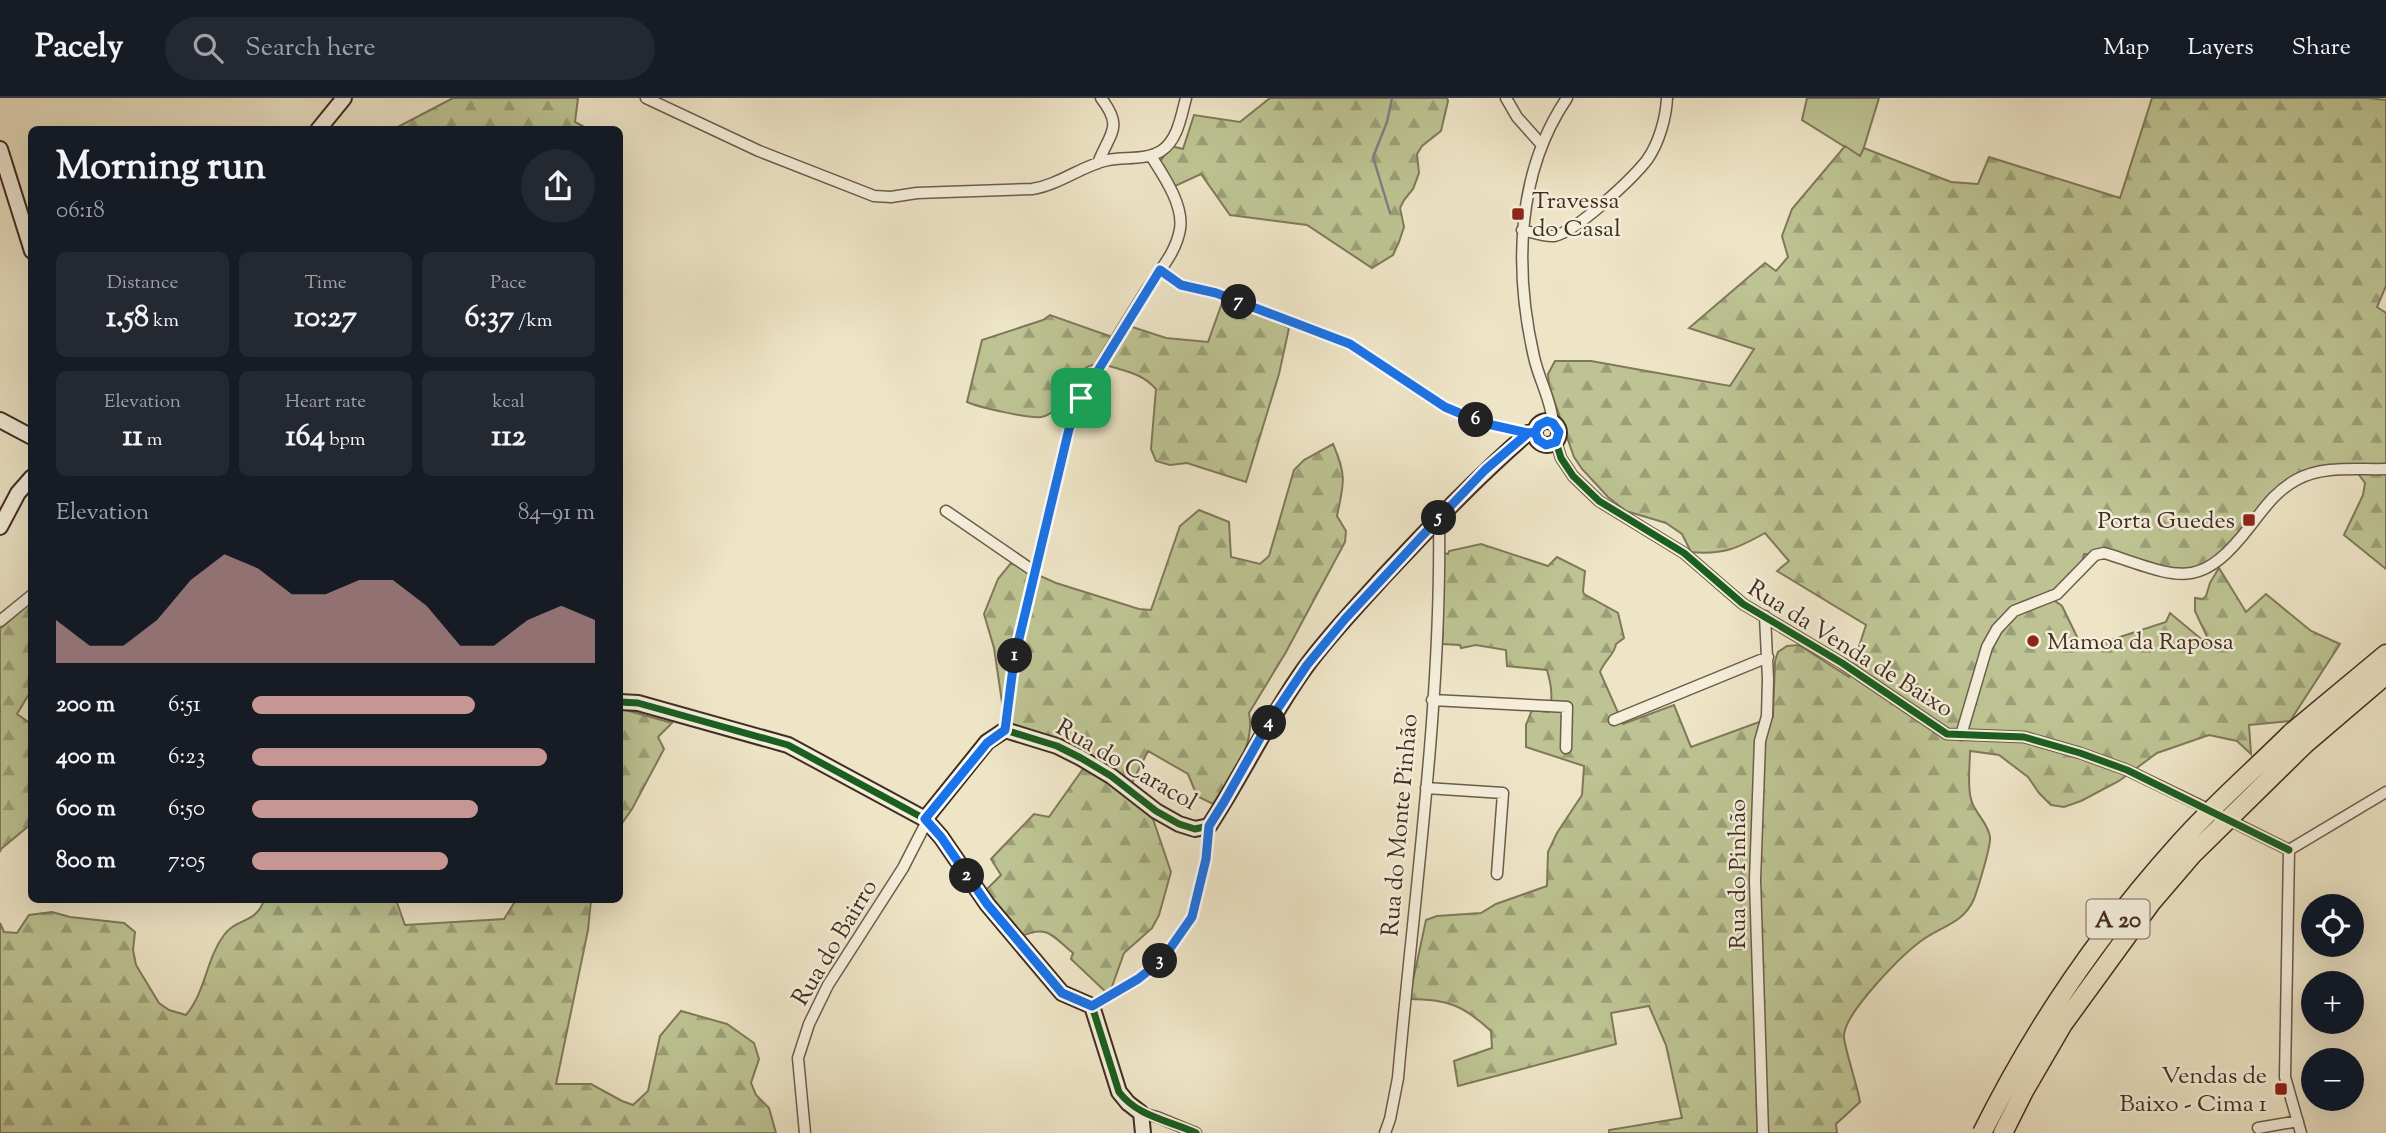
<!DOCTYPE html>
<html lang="en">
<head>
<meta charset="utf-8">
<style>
  body { margin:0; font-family:"Sorts Mill Goudy",serif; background:#242831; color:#f1f3f6; height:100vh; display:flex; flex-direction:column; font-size:26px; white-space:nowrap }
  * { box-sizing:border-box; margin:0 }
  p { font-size:23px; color:#9ea1a6 }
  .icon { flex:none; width:38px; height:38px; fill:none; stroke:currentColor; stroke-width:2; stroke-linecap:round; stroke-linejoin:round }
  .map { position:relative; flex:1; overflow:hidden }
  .drawer { position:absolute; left:28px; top:28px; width:595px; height:777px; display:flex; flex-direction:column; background:#171b24; border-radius:10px; box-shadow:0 7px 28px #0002 }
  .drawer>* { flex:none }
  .buttons { position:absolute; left:2301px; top:796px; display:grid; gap:14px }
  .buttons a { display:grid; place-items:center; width:63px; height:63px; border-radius:50%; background:#171b24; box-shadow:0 7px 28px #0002; font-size:35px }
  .pin { position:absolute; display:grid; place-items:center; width:60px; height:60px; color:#fff; margin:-30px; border-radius:14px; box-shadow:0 4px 10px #0006 }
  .km { position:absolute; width:35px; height:35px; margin:-18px; border-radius:50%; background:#222; color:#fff; font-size:19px; line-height:35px; text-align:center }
  .round { display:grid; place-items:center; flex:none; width:74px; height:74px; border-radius:37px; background:#242831 }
  .overview { display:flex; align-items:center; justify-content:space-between; height:119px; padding:0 28px }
  h1 { font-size:38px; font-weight:800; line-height:52px }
  .stats { display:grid; grid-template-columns:repeat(3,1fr); gap:10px; height:119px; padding:7px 28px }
  .stats div { display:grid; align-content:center; border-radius:10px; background:#242831; text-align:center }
  .stats b { font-size:30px; font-weight:800 }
  .stats small { font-size:19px; font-weight:400 }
  .stats p { font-size:19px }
  .chart { height:196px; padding:14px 28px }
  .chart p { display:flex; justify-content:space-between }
  .chart svg { width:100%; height:126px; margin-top:7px; fill:#c59692; opacity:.7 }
  ul { padding:0 28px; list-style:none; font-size:23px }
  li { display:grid; grid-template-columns:112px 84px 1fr; align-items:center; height:52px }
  li i { height:18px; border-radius:9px; background:#c59692 }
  header { display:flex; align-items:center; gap:42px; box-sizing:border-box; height:98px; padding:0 35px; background:#171b24; border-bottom:2px solid #363941 }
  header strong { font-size:33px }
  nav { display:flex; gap:38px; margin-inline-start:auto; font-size:24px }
  .search { width:490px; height:63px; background:#242831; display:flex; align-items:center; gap:18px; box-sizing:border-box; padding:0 24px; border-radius:38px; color:#9ea1a6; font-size:26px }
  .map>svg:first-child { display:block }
  .grass { fill:#bdc392; stroke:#80785a; stroke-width:2 }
  .forest { fill:url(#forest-firs); stroke:#80785a; stroke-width:2 }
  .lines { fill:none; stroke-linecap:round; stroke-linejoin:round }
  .stream { stroke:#7a8381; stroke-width:2.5 }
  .street-casing { stroke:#6d5b4b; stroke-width:13 }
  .secondary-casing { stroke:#422d22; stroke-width:18 }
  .highway-casing { stroke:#422d22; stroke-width:21 }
  .street { stroke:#f4eedb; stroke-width:10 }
  .secondary { stroke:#f4eedb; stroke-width:14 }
  .highway { stroke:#eee5c7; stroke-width:18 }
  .highway-bridge-casing { stroke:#422d22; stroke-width:21; stroke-linecap:butt }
  .highway-bridge { stroke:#eee5c7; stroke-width:18 }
  .cycleway-casing { stroke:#f4eedb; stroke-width:11 }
  .cycleway { stroke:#1b5e20; stroke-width:7 }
  .route-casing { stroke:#fff; stroke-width:14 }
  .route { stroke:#1a73e8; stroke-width:9 }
  .poi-dot { fill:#8f2418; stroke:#f4eedb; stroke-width:2.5 }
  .labels { text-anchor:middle; stroke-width:5; stroke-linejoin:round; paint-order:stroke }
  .shield { fill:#f4eedb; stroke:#77675a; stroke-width:2 }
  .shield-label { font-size:23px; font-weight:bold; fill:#422d22 }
  .poi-label { font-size:24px; fill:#422d22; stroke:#f4eedb; text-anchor:start }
  .street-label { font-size:24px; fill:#422d22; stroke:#f4eedb }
</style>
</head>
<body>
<header>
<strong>Pacely</strong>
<div class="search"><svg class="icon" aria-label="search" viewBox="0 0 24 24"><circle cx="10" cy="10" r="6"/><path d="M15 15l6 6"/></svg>Search here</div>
<nav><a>Map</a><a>Layers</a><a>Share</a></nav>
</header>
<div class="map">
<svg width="2386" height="1035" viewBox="0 0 2386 1035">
  <defs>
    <pattern id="forest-firs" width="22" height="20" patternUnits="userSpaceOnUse" patternTransform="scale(1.75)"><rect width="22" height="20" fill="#bdc392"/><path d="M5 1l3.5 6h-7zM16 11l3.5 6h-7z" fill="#9b9f77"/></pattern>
  </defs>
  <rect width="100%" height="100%" fill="#eee5c7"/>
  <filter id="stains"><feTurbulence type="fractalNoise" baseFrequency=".00286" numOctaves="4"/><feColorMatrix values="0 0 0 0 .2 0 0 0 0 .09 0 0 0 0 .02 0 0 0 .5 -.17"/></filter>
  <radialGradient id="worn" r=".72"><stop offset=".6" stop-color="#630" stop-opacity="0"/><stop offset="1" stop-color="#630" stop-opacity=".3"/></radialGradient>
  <path class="grass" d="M 1807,0 L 1879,0 L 1861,59 L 1802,22 Z"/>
  <path class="forest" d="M 453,0 L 578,0 L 575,24 L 588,31 L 394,31 Z
    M 1270,0 L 1447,0 L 1448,3 L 1441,33 L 1422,48 L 1417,56 L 1419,75 L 1413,91 L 1404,102 L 1400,110 L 1404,129 L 1399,144 L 1393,157 L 1372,170 L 1307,127 L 1230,117 L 1201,76 L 1173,89 L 1159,65 L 1171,48 L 1183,51 L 1194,17 L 1240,24 Z
    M 2152,0 L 2367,0 L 2386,2 L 2386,188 L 2377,209 L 2386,215 L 2386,471 L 2344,437 L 2363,397 L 2365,385 L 2356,373 L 2291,382 L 2223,463 L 2196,478 L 2117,457 L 2084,456 L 2082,465 L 2051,500 L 2062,508 L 2083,551 L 2166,524 L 2170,515 L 2206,545 L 2209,543 L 2195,513 L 2195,500 L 2203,501 L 2206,498 L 2210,485 L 2219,470 L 2246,514 L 2266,496 L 2311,533 L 2340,546 L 2290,623 L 2249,627 L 2251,656 L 2237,643 L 2209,637 L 2157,655 L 2119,683 L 2081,703 L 2064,709 L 2051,707 L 2039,695 L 2028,679 L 1999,657 L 1970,653 C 1970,668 1967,686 1971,701 C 1974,715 1988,724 1990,739 C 1991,748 1978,790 1974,801 C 1963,826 1941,828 1921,843 C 1902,857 1846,913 1844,937 C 1843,946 1858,989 1860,1004 L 1836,1026 L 1837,1035 L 1609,1035 L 1609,1032 L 1682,1020 L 1666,947 L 1649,908 L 1611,915 L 1616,946 L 1458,988 L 1454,963 L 1492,950 L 1491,933 C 1463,907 1447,901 1409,901 L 1426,822 L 1437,818 L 1481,815 L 1496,806 L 1547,788 L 1548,754 L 1557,735 L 1582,697 L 1584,668 L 1526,649 L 1526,627 L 1532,612 L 1548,614 C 1554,601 1551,586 1547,572 L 1507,568 L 1506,552 L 1476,547 L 1461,550 L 1460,547 L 1442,546 L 1443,533 L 1437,531 L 1439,454 L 1448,456 L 1449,453 L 1481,446 L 1548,468 L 1557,459 L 1585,473 L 1583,493 L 1584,496 L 1618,515 L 1624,540 L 1616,546 C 1615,556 1604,563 1600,574 L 1623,626 L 1674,607 L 1691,649 L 1773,619 L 1775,563 L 1778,554 L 1787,548 L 1799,547 L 1849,579 L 1866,527 L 1777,473 L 1789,463 L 1765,435 C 1738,450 1724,457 1691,454 L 1682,436 L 1666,425 L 1626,413 L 1608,399 L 1582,371 L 1574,359 L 1549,288 L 1548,276 L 1555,263 L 1591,263 L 1730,288 L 1754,251 L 1689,230 L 1765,165 L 1776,173 L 1788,159 L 1782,138 L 1792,111 L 1845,48 L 1860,58 L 1864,50 L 1951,84 L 1978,86 L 1989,59 L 2120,100 Z
    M 1222,205 L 1262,217 L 1289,230 L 1279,276 L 1246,384 L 1187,365 L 1170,367 L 1156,363 L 1151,351 L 1156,291 C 1145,279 1134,275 1119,271 C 1112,269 1104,266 1098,266 C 1069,267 1067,315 1041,319 C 1030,321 978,309 967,304 L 982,242 L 1043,222 L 1050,217 L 1115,240 L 1126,227 L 1166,240 L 1208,244 Z
    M 1333,346 C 1347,378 1344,385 1337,418 L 1346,433 L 1345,444 L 1286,554 L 1249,615 C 1256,649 1230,679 1213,706 L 1197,698 L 1188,676 L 1148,653 L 1126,697 L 1153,721 L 1171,774 L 1159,817 L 1152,830 L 1124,855 L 1109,897 L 1071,861 L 1073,855 C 1051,837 1048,826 1019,839 L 983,795 L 1001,777 L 991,761 L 1034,716 L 1049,719 L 1090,661 L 1006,631 L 994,550 L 984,516 L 998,481 L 1011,465 L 1056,485 L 1139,511 L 1151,512 L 1180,428 L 1199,412 L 1229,424 L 1231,459 L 1260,466 L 1269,458 L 1294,372 L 1304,362 Z
    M 31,504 L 31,595 L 29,596 L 17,616 L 31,626 L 31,726 L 1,751 L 0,754 L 0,531 Z
    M 622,611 L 672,625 L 658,639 L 664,651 L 632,711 L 620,728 L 620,612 Z
    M 264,802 L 396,802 L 405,827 L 504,821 L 516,802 L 591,802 L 588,832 L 556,986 L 591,986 L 622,1003 L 633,1007 L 648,993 L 660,938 L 681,913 L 727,926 L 754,945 L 759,961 L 751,985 L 756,997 L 769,1010 L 776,1035 L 0,1035 L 0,825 L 4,834 L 17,835 L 29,817 L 52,814 L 70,819 L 124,825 L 135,834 L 133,852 L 136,867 L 159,905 L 169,912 L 186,917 C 206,893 206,861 224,837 C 236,820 256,826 264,802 Z"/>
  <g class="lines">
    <path class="stream" d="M 1390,115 L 1373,59 L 1387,24 L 1392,0"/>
    <defs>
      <path id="street" d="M 646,0 L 759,53 L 874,98 L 891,99 L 917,95 L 1032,91 C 1059,87 1081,68 1108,62 C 1125,59 1147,62 1161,53 C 1178,42 1181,18 1186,0
        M 1506,0 L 1517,19 L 1541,46
        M 1098,65 C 1110,34 1124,30 1101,0
        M 1522,132 C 1531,134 1545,139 1554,138 C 1576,134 1632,81 1647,62 C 1659,45 1666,20 1667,0
        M 1160,172 L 1181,187 L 1216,195 L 1350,246 L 1445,309 L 1483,325 L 1528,335
        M 1553,325 C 1551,301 1539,282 1534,259 C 1514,172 1516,75 1567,0
        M 1556,344 L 1561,360 L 1573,378 L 1599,403 L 1684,455 L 1743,506 L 1842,565 L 1947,636 L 2024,639 L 2080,655 L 2127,672 L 2214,714
        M 946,413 L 1035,474
        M 0,523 L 32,497
        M 1432,602 L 1567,609 L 1566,650
        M 1614,622 L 1768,559
        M 1005,632 L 1014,562 L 1069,331 C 1088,283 1117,240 1144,196 C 1157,175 1176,156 1180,131 C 1184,107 1163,77 1151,58
        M 1961,637 L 1987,549 L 1997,531 L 2014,513 L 2057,496 L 2095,457 L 2104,455 L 2111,457 C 2182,481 2201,492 2251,427 C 2265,409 2276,393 2296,382 C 2323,367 2357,372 2386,371
        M 1426,690 L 1503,695 L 1497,776
        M 2227,721 L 2289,752
        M 2289,752 L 2285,979 L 2301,1035
        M 2289,752 L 2386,694
        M 1092,908 L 1138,881 L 1162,862 L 1192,819 L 1206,761 L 1209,728
        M 1141,1015 L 1157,1019 L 1196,1035
        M 2258,1030 L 2298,1023
        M 805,1035 L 798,960 L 809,926 L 828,887 L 903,770 L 927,723
        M 1385,1035 L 1390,1021 L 1398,980 C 1414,796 1442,605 1439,420
        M 1763,1035 L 1755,782 L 1760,643 L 1767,618 L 1768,581 L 1765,518"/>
      <path id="secondary" d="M 318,32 L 344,0
        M 0,51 L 32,153
        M 0,322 L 32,339
        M1535 335a12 12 0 1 1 24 0a12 12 0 1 1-24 0Z
        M 0,429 L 18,395 L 32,379
        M 620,604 L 638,605 L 788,647 L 925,721 L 941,739 L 987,806 L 1062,895 L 1092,908 L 1119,994 L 1128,1005 L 1141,1015 L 1143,1035
        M 925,721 L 987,644 L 1005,632 L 1057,648 L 1081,660 L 1111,678 L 1156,713 L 1179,726 L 1195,731 L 1209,728 C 1243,676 1269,620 1305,570 C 1329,537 1358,507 1385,477 C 1431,428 1477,379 1528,335 L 1535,334"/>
      <path id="highway" d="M 2291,635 L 2386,556
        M 2304,647 L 2386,577"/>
    </defs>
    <use href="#street" class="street-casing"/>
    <use href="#secondary" class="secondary-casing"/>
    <use href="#highway" class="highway-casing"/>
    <use href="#street" class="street"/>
    <use href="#secondary" class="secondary"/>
    <use href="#highway" class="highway"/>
    <defs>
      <path id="highway-bridge" d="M 1982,1035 C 2033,932 2100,834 2177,748 C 2212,708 2253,673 2291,635
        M 2003,1035 L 2024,993 L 2063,926 L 2151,805 L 2193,756 L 2304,647"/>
    </defs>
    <use href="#highway-bridge" class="highway-bridge-casing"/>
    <use href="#highway-bridge" class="highway-bridge"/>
    <defs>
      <path id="cycleway" d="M 1556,344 L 1561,360 L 1573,378 L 1599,403 L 1684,455 L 1743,506 L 1842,565 L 1947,636 L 2024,639 L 2080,655 L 2127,672 L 2289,752
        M 620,604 L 638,605 L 788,647 L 925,721 L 941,739 L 987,806 L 1062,895 L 1092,908 L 1119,994 C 1138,1019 1168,1022 1196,1035
        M 925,721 L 987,644 L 1005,632 L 1057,648 L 1081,660 L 1111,678 L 1156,713 L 1179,726 L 1195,731 L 1209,728 C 1243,676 1269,620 1305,570 C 1329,537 1358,507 1385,477 C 1431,428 1477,379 1528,335 L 1535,334"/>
    </defs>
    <use href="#cycleway" class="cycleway-casing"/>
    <use href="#cycleway" class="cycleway"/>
  </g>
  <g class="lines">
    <defs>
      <path id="route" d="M 1081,300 L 1069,331 L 1014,562 L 1005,632 L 987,645 L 925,721 L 941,739 L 987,806 L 1062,895 L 1092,908 L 1138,881 L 1162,862 L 1192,819 L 1206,761 L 1209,728 L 1224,704 L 1272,619 L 1307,567 L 1345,521 L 1422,438 L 1485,372 L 1528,335 L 1535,334 L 1538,342 L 1546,347 L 1556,344 L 1559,334 L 1553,325 L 1547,323 L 1539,327 L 1535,334 L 1528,335 L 1483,325 L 1445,309 L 1350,246 L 1216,195 L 1181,187 L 1160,172 L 1081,300"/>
    </defs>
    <use href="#route" class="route-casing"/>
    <use href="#route" class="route"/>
  </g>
  <g class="poi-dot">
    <rect x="1511" y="109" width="14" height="14" rx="3.5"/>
    <rect x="2242" y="415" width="14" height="14" rx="3.5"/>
    <circle cx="2033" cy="543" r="7"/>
    <rect x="2274" y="984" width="14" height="14" rx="3.5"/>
  </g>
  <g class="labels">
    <rect class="shield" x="2086.5" y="801.5" width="63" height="39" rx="5"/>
    <g class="shield-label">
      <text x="2118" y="829">A 20</text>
    </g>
    <g class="poi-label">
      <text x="1532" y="110">Travessa<tspan x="1532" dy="28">do Casal</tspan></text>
      <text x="2235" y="430" text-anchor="end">Porta Guedes</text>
      <text x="2047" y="551">Mamoa da Raposa</text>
      <text x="2267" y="985" text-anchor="end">Vendas de<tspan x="2267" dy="28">Baixo - Cima 1</tspan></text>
    </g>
    <g class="street-label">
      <text transform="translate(1851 550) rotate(32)" y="8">Rua da Venda de Baixo</text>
      <text transform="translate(1127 666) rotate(30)" y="8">Rua do Caracol</text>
      <text transform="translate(1399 727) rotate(-85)" y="8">Rua do Monte Pinhão</text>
      <text transform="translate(1737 776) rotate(-90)" y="8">Rua do Pinhão</text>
      <text transform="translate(834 844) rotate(-59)" y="8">Rua do Bairro</text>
    </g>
  </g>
  <rect width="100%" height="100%" filter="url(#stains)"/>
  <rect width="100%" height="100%" fill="url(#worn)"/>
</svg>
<div class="buttons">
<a><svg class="icon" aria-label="locate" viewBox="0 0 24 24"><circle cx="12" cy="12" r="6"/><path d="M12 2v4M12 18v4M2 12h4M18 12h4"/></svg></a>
<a>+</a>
<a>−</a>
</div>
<div class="pin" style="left:1081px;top:300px;background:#1e9e55"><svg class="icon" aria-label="arrive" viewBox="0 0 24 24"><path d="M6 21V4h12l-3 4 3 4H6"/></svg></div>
<b class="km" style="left:1015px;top:558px">1</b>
<b class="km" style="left:967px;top:778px">2</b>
<b class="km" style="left:1160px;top:863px">3</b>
<b class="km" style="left:1269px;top:625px">4</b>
<b class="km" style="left:1439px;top:420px">5</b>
<b class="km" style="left:1476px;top:322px">6</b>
<b class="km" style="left:1239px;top:204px">7</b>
<section class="drawer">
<div class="overview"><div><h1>Morning run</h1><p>06:18</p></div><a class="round"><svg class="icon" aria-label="share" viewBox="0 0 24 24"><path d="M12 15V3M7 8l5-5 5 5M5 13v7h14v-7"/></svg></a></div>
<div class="stats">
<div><p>Distance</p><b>1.58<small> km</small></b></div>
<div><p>Time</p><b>10:27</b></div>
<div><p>Pace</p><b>6:37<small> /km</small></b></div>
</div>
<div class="stats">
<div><p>Elevation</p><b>11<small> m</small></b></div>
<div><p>Heart rate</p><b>164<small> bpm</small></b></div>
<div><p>kcal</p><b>112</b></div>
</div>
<div class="chart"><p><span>Elevation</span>84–91 m</p>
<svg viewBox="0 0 160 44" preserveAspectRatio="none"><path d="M0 44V29L10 38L20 38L30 29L40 15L50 6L60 11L70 20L80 20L90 15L100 15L110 24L120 38L130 38L140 29L150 24L160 29V44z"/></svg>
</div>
<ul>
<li><b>200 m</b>6:51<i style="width:65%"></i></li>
<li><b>400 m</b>6:23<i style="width:86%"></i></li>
<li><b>600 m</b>6:50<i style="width:66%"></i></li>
<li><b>800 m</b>7:05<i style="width:57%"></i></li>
</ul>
</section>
</div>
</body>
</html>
